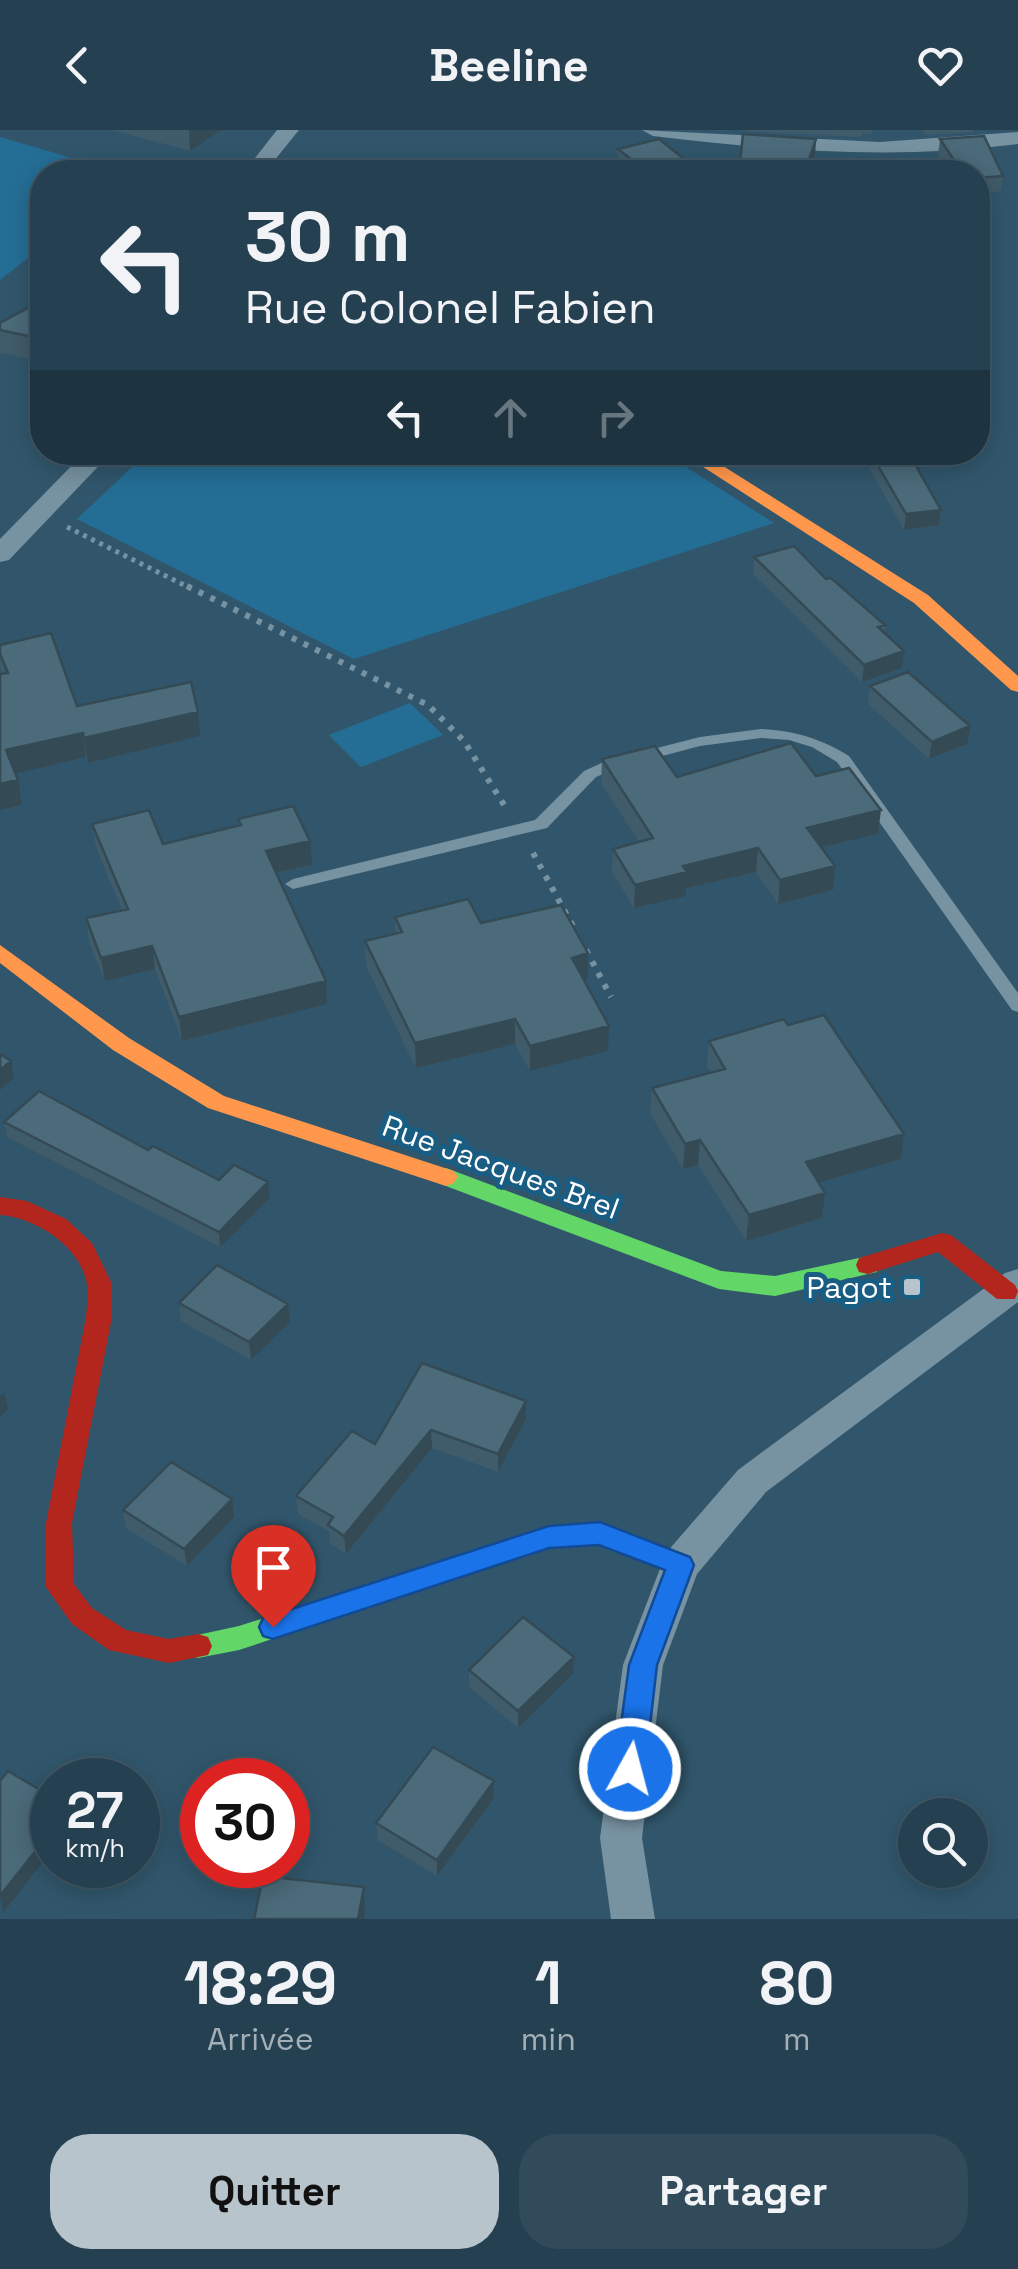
<!DOCTYPE html>
<html lang="fr">
<meta charset="utf-8">
<style>
:root{--surface:#254050;--page:#314b5a;--text:#f1f3f6;--muted:#a3afb7;--line:#425967;--accent:#b7c4cb}
body{margin:0;font-family:"Space Grotesk",sans-serif;background:var(--page);color:var(--text);height:100vh;display:flex;flex-direction:column;font-size:38px;white-space:nowrap}
*{box-sizing:border-box;margin:0}
p{font-size:32px;color:var(--muted)}
.icon{flex:none;width:55px;height:55px;fill:none;stroke:currentColor;stroke-width:2;stroke-linecap:round;stroke-linejoin:round}
.map{position:relative;height:1789px;overflow:hidden}
.side{display:flex;flex-direction:column;background:var(--surface);flex:1}
.side>*{flex:none}
.hud{position:absolute;left:30px;top:30px;width:960px;height:305px;border-radius:40px;box-shadow:0 5px 25px #0003,0 0 0 2px var(--line);background:#254050;color:var(--text);overflow:hidden}
.fabs{position:absolute;left:898px;top:1668px;display:grid;gap:20px}
.fabs a{display:grid;place-items:center;width:90px;height:90px;border-radius:50%;background:var(--surface);box-shadow:0 5px 25px #0003,0 0 0 2px var(--line);font-size:50px}
.speed{position:absolute;left:30px;top:1628px;display:flex;gap:20px;font-size:50px;font-weight:700;text-align:center}
.speed>*{display:grid;place-content:center;width:130px;height:130px;border-radius:50%;background:var(--surface);box-shadow:0 5px 25px #0003,0 0 0 2px var(--line);line-height:1}
.speed small{font-size:25px;font-weight:400}
.speed .limit{border:15px solid #d22;background:#fff;color:#111}
.pin{position:absolute;display:grid;place-items:center;width:85px;height:85px;color:#fff;margin:-102px -42px;border-radius:50% 50% 50% 0;rotate:-45deg;box-shadow:0 0 10px #0007}
.pin .icon{rotate:45deg}
.me{position:absolute;width:110px;margin:-55px;rotate:7deg;stroke-linejoin:round;filter:drop-shadow(0 0 8px #0008)}
.turn{display:flex;align-items:center;gap:35px;height:210px;padding:0 50px;font-size:45px}
.turn .icon{width:130px;height:130px;stroke-width:2.5}
.turn b{display:block;font-size:70px;line-height:85px}
.lanes{display:flex;align-items:center;height:95px;padding:0 50px;background:#0003;justify-content:center;gap:50px;direction:ltr}
.lanes .off{opacity:.35}
.eta{display:flex;justify-content:space-evenly;align-items:center;height:170px;text-align:center}
.eta b{font-size:60px;font-weight:700;line-height:70px}
.action{display:flex;gap:20px;margin-top:auto;padding:20px 50px}
.action a{flex:1;height:115px;border-radius:40px;background:var(--accent);color:#111;font-size:40px;font-weight:700;line-height:115px;text-align:center}
.action a+a{background:var(--page);color:var(--text)}
header{display:flex;justify-content:space-between;align-items:center;height:130px;padding:0 50px;background:var(--surface);font-size:45px;font-weight:700}
.map>svg:first-child{display:block}
.green{fill:#246e95}
.lines{fill:none;stroke-linecap:round;stroke-linejoin:round}
.path-far1{stroke:#7792a1;stroke-width:5;stroke-dasharray:4 5;stroke-linecap:butt}
.path{stroke:#7792a1;stroke-width:6;stroke-dasharray:5 8;stroke-linecap:butt}
.lane{fill:#7792a1;fill-rule:evenodd}
.street{fill:#7792a1;fill-rule:evenodd}
.fast{fill:#63d668;fill-rule:evenodd}
.slow{fill:#ff974d;fill-rule:evenodd}
.jam{fill:#b3261e;fill-rule:evenodd}
.wall{fill:#405b69}
.shaded-wall{fill:#344a55}
.building{fill:#4b6a7a;stroke:#344a55;stroke-width:2.5}
.route{fill:#1a73e8;stroke:#114b97;stroke-width:2.5}
.poi-dot{fill:#b7c4cb;stroke:#195d83;stroke-width:4}
.labels{text-anchor:middle;dominant-baseline:central;stroke-width:10;stroke-linejoin:round;paint-order:stroke}
.street-label{font-size:30px;fill:#fff;stroke:#195d83}
.poi-label{font-size:30px;fill:#fff;stroke:#195d83;text-anchor:end}
</style>
<header><svg class="icon" aria-label="back" viewBox="0 0 24 24"><path d="M15 5l-7 7 7 7"/></svg>Beeline<svg class="icon" aria-label="heart" viewBox="0 0 24 24"><path d="M12 20l-8-8c-3-5 5-10 8-4 3-6 11-1 8 4z"/></svg></header>
<div class="map">
<svg width="1018" height="1789" viewBox="0 0 1018 1789">
<rect width="100%" height="100%" fill="#31566b"/>
<path class="green" d="M0,7L113,40L42,42V117L0,150Z
M664,323L774,393L354,529L77,389L147,323Z
M410,573L443,605L361,637L329,605Z"/>
<g class="lines">
<path class="path-far1" d="M67,397L192,459"/>
<path class="path" d="M187,456L428,575L464,611L506,678
M533,723L575,800
M586,820L611,867"/>
<path class="lane" d="M761,599C794,601 820,608 849,626L1018,863V882L1012,880L837,632L812,617L789,610L761,608L700,616L617,638L596,647L547,698L293,759L285,754L293,749L535,690L584,641L606,631L700,607Z"/>
<path class="street" d="M277,0H299L265,42H244Z
M642,0L880,12L1018,2V14C895,30 776,21 653,6Z
M85,322H112L9,430L0,432V409Z
M1018,1139V1172L766,1362L697,1444L663,1535L642,1708L655,1789H611L600,1708L623,1535L666,1423L738,1340L1005,1143Z"/>
<path class="fast" d="M446,1038L721,1141L775,1146L868,1126L877,1128L880,1135L877,1142L868,1144L775,1166L719,1159L438,1053L434,1047L438,1041Z
M600,1393L690,1427L694,1435L690,1443L680,1446L599,1415L549,1418L239,1520L198,1528L188,1525L184,1516L188,1507L239,1496L549,1396Z"/>
<path class="slow" d="M680,322H701L928,465L1018,546V562L1011,560L914,473Z
M0,815L129,908L224,966L454,1041L458,1047L454,1053L446,1056L208,978L113,920L0,833Z"/>
<path class="jam" d="M0,1067L27,1071L66,1089L92,1113L111,1152L112,1187L72,1393L74,1454L92,1478L126,1500L169,1509L198,1504L208,1507L212,1516L208,1525L169,1533L109,1520L72,1494L46,1457V1393L86,1187C87,1177 88,1165 87,1155C82,1117 35,1087 0,1085Z
M942,1103L951,1105L1015,1155L1018,1161L1015,1169H997L938,1122L868,1144L859,1142L856,1135L859,1128Z"/>
</g>
<path class="wall" d="M112,0H221L190,21Z
M744,0H872L871,4L862,3L861,7L744,1Z
M922,0H973V2L925,5Z
M743,4L816,9L815,24L809,42H739Z
M940,9L1003,46L1001,61L978,64V42H950L938,25Z
M618,19L698,40L697,42H628L618,34Z
M42,175V231L0,223V193Z
M860,322H908L941,380L939,395L904,400Z
M754,427L826,449L885,495L884,503L902,538L862,552L753,444Z
M0,515L77,576L200,606L88,633L86,627L15,643L22,675L0,680L2,544L0,536Z
M870,556L967,614L929,629L868,574Z
M602,629L677,647L816,646L878,704L821,717L835,736L833,760L778,774L756,742L686,758V766L634,778L612,742L613,719L639,712L601,653Z
M238,689L312,735L276,743L327,874L182,911L155,839L105,851L89,812L86,788L122,780L96,717L92,694L163,714L239,696Z
M395,787L481,793L588,849L584,850L608,921L530,941L515,914L416,938L366,836L365,811L395,803Z
M788,895L901,1029L818,1052L822,1088L746,1111L698,1035L683,1039L650,983L652,958L711,942L707,936L709,911Z
M4,992L148,1020L219,1050L268,1052L270,1068L220,1117L7,1007Z
M179,1173L288,1174L290,1192L251,1230L181,1191Z
M422,1233L526,1289L498,1342L432,1318L346,1424L330,1413L329,1401L298,1384L296,1366L375,1314Z
M123,1380L234,1387L187,1436L126,1398Z
M574,1527L573,1544L518,1598L469,1557V1540Z
M494,1651V1668L437,1746L378,1710L376,1693Z"/>
<path class="shaded-wall" d="M189,0H221L190,21Z
M816,9L815,24L809,42H806Z
M941,380L939,395L904,400L906,384Z
M904,521L902,538L862,552L864,535Z
M198,582L200,606L88,633L84,608Z
M970,596L967,614L929,629L932,612Z
M83,603L86,627L10,645L6,620Z
M18,650L22,675L0,680V654Z
M881,680L878,704L805,721L807,698Z
M310,711L312,735L268,744L266,721Z
M758,718L756,742L686,758V766L634,778L635,755L683,736Z
M835,736L833,760L778,774L780,750Z
M152,816L155,839L105,851L101,828Z
M588,823V849L571,853L572,828Z
M326,851L327,874L182,911L179,887Z
M515,889V914L416,938L415,913Z
M609,896L608,921L530,941V916Z
M11,931L14,948L0,960V940Z
M904,1004L901,1029L803,1057L806,1032Z
M700,1010L698,1035L683,1039L685,1014Z
M268,1052L270,1068L220,1117L219,1102Z
M825,1063L822,1088L746,1111L749,1085Z
M288,1174L290,1192L251,1230L249,1212Z
M4,1262L8,1279L0,1287V1266Z
M526,1271V1289L498,1342V1324Z
M431,1300L432,1318L346,1424L344,1406Z
M232,1369L234,1387L187,1436L184,1419Z
M574,1527L573,1544L518,1598V1581Z
M494,1651V1668L437,1746V1730Z
M52,1700V1720L3,1783L0,1766Z
M364,1757L365,1780L364,1789H358Z"/>
<path class="building" d="M743,4L816,9L806,39L740,32Z
M984,6L1003,46L978,48V42H962L940,9Z
M659,9L698,40L686,42H647L618,19Z
M37,173L42,175V209L0,200V193Z
M870,322H908L941,380L906,384Z
M794,416L826,449L831,448L885,495L878,497L904,521L864,535L754,427Z
M51,503L77,576L191,552L198,582L84,608L83,603L6,620L18,650L0,654V544L8,543L0,524V515Z
M908,542L970,596L932,612L870,556Z
M791,613L816,646L849,638L881,680L807,698L835,736L780,750L758,718L683,736L687,742L635,755L613,719L653,708L602,629L655,616L677,647Z
M293,676L310,711L266,721L326,851L179,887L152,816L101,828L86,788L128,779L92,694L149,680L163,714L241,695L238,689Z
M468,769L481,793L561,775L588,823L572,828L609,896L530,916L515,889L415,913L365,811L402,802L395,787Z
M824,885L904,1004L806,1032L825,1063L749,1085L700,1010L685,1014L652,958L725,939L709,911L784,889L788,895Z
M0,924L11,931L0,940Z
M39,961L148,1020L153,1016L219,1050L234,1035L268,1052L219,1102L4,992Z
M217,1135L288,1174L249,1212L179,1173Z
M422,1233L526,1271L498,1324L431,1300L344,1406L328,1395L333,1387L296,1366L352,1301L375,1314Z
M171,1332L232,1369L184,1419L123,1380Z
M523,1487L574,1527L518,1581L469,1540Z
M433,1617L494,1651L437,1730L376,1693Z
M8,1641L52,1667V1700L0,1766V1651Z
M263,1746L364,1757L358,1789H254Z"/>
<path class="route" d="M600,1392L690,1427L694,1435L657,1535L645,1639L640,1648L630,1652L620,1648L615,1639L629,1535L665,1440L599,1415L549,1418L273,1509L263,1506L259,1497L263,1488L273,1485L549,1396Z"/>
<rect class="poi-dot" x="902" y="1147" width="20" height="20" rx="5"/>
<g class="labels">
<g class="street-label">
<text transform="translate(501 1037) rotate(20)">Rue Jacques Brel</text>
</g>
<g class="poi-label">
<text x="892" y="1157">Pagot</text>
</g>
</g>
</svg>
<div class="fabs">
<a><svg class="icon" aria-label="search" viewBox="0 0 24 24"><circle cx="10" cy="10" r="6"/><path d="M15 15l6 6"/></svg></a>
</div>
<div class="speed"><div>27<small>km/h</small></div><div class="limit">30</div></div>
<div class="pin" style="left:273px;top:1497px;background:#d93025"><svg class="icon" aria-label="arrive" viewBox="0 0 24 24"><path d="M6 21V4h12l-3 4 3 4H6"/></svg></div>
<svg class="me" style="left:630px;top:1639px" viewBox="-20 -20 40 40"><circle r="17" fill="#1a73e8" stroke="#fff" stroke-width="3"/><path d="M0-11L8 9 0 5-8 9z" fill="#fff"/></svg>
<div class="hud">
<div class="turn"><svg class="icon" aria-label="left" viewBox="0 0 24 24"><path d="M17 20v-9H6M10 6l-5 5 5 5"/></svg><div><b>30 m</b>Rue Colonel Fabien</div></div>
<div class="lanes"><svg class="icon" aria-label="left" viewBox="0 0 24 24"><path d="M17 20v-9H6M10 6l-5 5 5 5"/></svg><svg class="icon off" aria-label="ahead" viewBox="0 0 24 24"><path d="M12 20V5M6 11l6-6 6 6"/></svg><svg class="icon off" aria-label="right" viewBox="0 0 24 24"><path d="M7 20v-9h11M14 6l5 5-5 5"/></svg></div>
</div>
</div>
<section class="side">
<div class="eta">
<div><b>18:29</b><p>Arrivée</p></div>
<div><b>1</b><p>min</p></div>
<div><b>80</b><p>m</p></div>
</div>
<div class="action"><a>Quitter</a><a>Partager</a></div>
</section>
